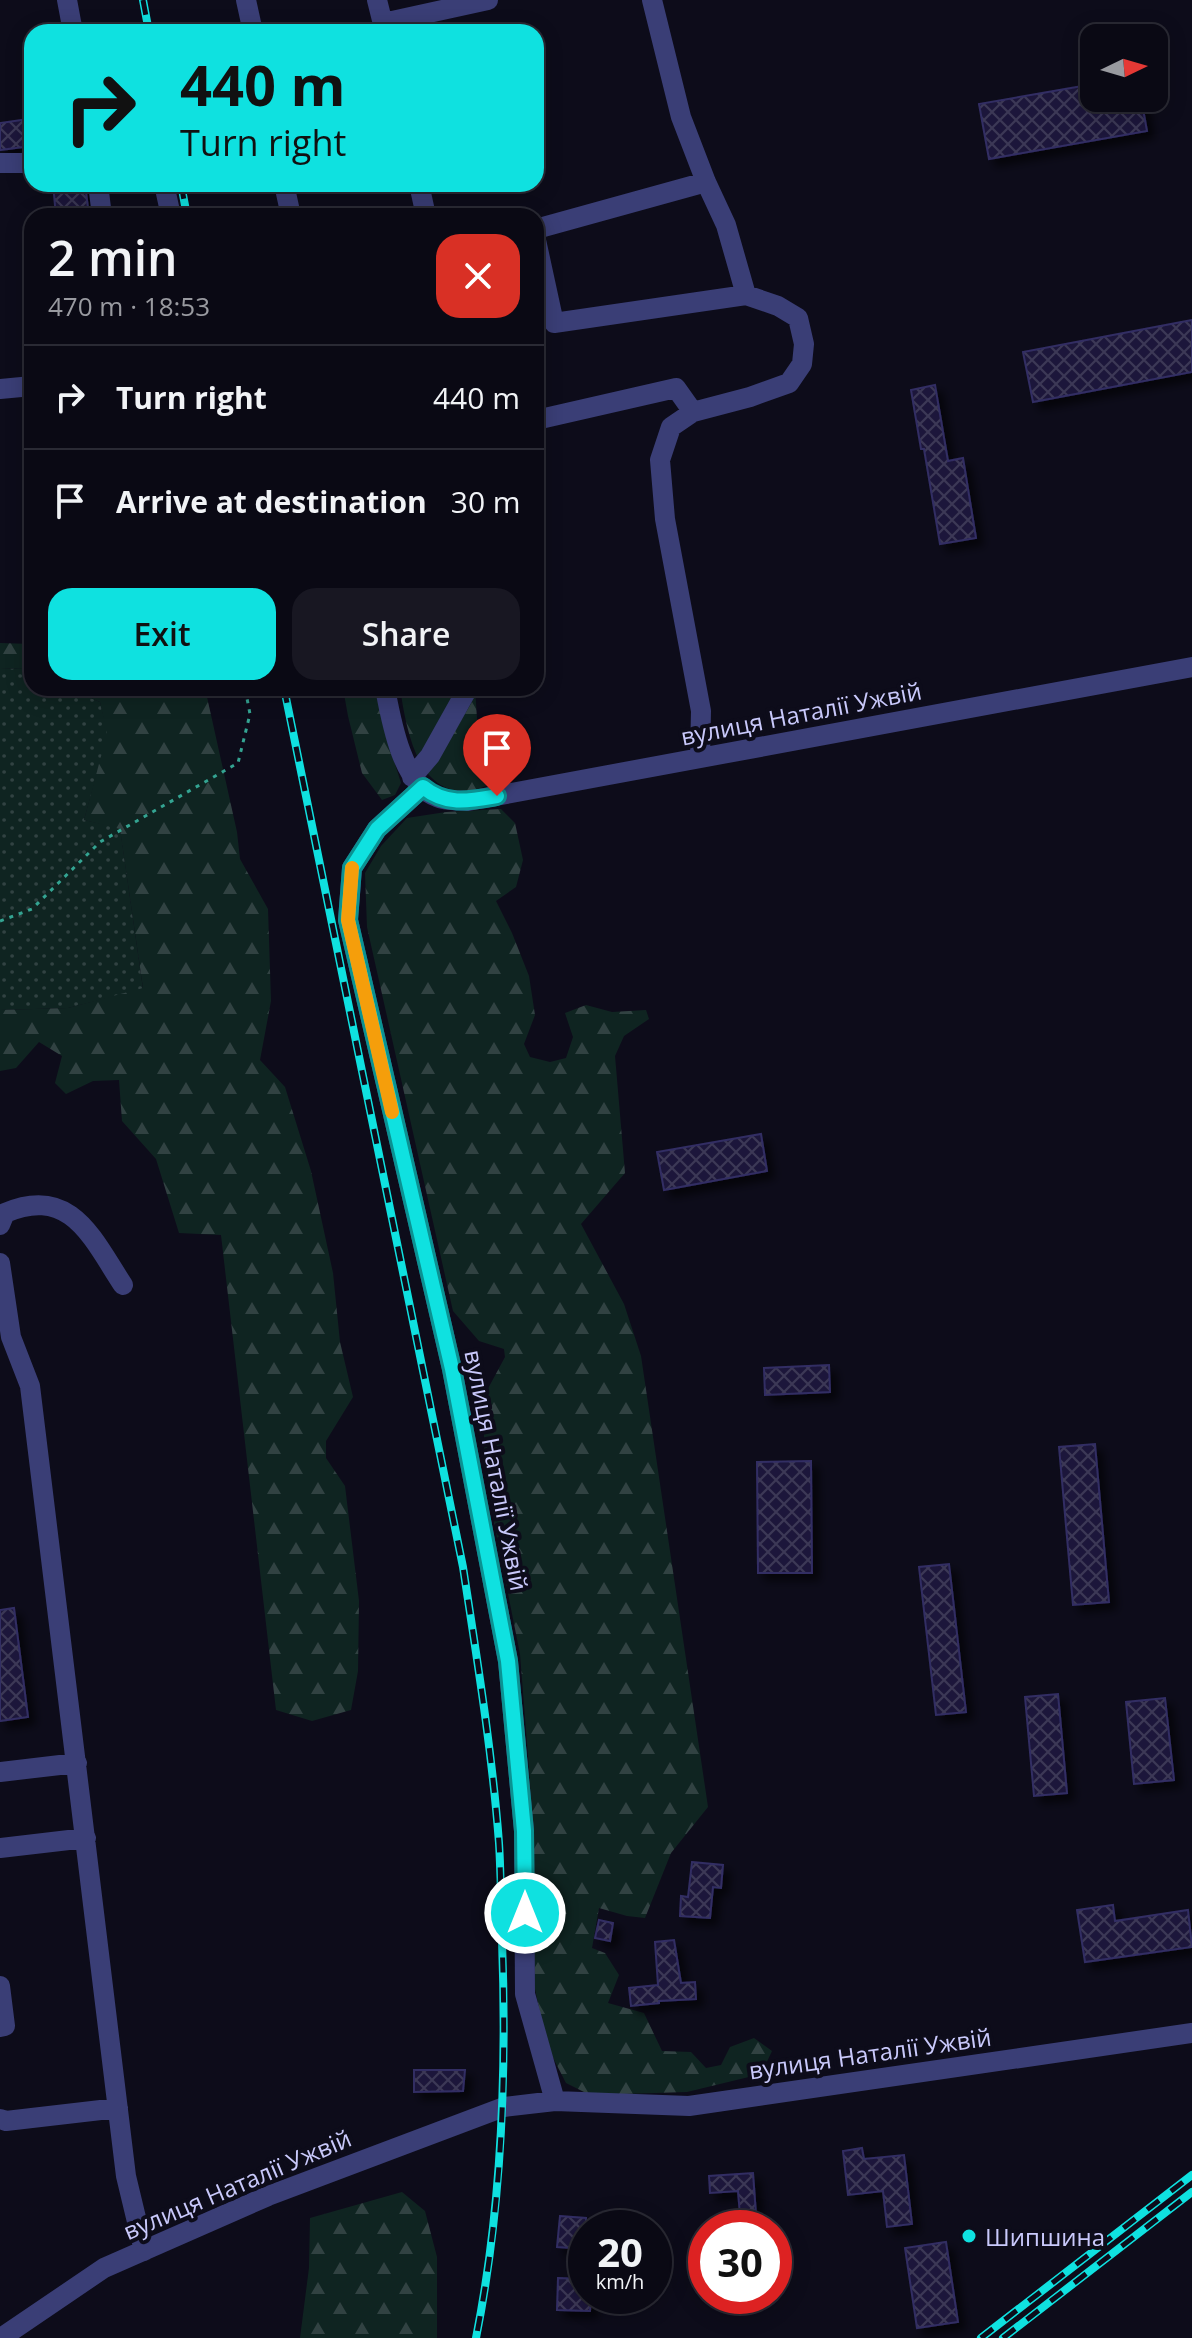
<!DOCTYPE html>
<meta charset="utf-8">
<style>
:root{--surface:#0a0914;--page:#181722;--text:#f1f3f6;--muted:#999aa0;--line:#2a2a34;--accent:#0fe1e0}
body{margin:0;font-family:"Open Sans",sans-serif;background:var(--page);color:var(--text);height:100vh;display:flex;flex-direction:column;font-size:30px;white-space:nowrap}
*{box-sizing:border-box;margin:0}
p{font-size:26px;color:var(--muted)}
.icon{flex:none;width:44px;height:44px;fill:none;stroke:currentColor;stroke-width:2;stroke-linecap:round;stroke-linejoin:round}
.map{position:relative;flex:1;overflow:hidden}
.panel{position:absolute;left:24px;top:208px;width:520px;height:488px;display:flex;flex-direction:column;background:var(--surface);border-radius:24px;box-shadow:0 4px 20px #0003,0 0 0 2px var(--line)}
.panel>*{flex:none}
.banner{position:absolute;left:24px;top:24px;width:520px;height:168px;border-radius:24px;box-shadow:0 4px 20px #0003,0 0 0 2px var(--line);background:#0fe1e0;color:#111;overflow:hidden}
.needle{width:52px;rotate:85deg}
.tools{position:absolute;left:1080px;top:24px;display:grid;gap:16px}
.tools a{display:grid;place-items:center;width:88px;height:88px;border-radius:16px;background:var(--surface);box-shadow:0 4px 20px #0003,0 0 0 2px var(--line);font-size:40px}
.speed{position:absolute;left:568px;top:2210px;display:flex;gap:16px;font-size:40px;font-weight:700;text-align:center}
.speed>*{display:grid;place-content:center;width:104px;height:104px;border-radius:50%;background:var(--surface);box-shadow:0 4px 20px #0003,0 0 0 2px var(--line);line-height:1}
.speed small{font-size:20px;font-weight:400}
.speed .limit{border:12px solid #d22;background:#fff;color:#111}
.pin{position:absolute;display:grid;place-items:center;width:68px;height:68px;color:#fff;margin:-82px -34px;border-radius:50% 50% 50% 0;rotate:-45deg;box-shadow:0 0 8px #0007}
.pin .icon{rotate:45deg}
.me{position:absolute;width:88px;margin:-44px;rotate:0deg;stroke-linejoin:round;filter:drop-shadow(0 0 6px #0008)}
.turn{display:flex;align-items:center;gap:28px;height:168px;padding:0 24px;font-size:36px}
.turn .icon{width:104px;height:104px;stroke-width:2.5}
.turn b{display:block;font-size:56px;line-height:68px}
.round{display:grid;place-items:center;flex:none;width:84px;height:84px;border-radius:24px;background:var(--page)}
.summary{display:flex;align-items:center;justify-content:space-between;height:136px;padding:0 24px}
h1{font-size:48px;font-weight:600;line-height:60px}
.action{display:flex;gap:16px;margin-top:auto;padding:16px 24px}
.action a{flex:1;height:92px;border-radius:24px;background:var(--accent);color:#111;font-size:32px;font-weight:600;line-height:92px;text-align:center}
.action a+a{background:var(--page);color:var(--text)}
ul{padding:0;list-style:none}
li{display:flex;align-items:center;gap:24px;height:104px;padding:0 24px;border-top:2px solid var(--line)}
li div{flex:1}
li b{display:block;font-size:30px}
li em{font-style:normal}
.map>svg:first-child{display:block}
.green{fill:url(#green-dots)}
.forest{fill:url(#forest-firs)}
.building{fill:url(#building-cross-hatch);stroke:#322d64;stroke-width:2;filter:url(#shadow)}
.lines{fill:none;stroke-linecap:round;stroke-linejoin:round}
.path{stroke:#34a492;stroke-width:3;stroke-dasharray:4 6;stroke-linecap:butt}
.minor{stroke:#3a3e76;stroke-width:20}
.rail-casing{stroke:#0fe1e0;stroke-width:8}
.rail{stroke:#0d0c1a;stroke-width:5;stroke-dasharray:15;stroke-linecap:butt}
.route-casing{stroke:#0a9292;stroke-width:20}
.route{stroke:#0fe1e0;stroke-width:14}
.slow{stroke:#f59e0b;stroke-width:14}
.poi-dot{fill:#0fe1e0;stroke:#0d0c1a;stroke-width:3}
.labels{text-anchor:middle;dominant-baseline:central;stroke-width:8;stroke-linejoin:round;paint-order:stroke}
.street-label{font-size:24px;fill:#c9c9fb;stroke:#0d0c1a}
.poi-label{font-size:24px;fill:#c9c9fb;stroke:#0d0c1a;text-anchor:start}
</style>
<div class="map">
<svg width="1192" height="2338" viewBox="0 0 1192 2338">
<defs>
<pattern id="green-dots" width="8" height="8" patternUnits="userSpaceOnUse" patternTransform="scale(2)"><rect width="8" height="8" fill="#0f2421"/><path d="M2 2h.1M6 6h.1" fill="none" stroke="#314242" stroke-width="1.8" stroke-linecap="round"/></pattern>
<pattern id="forest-firs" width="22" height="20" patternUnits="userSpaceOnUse" patternTransform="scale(2)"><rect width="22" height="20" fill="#0f2421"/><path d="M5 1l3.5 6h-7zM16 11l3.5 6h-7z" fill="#314242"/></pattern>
<pattern id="building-cross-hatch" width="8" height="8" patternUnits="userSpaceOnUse" patternTransform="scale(2)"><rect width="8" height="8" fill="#1d193a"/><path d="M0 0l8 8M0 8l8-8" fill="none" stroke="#3c3957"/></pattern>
<filter id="shadow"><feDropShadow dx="7" dy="7" stdDeviation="4" flood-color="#0009"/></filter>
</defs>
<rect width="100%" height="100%" fill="#0d0c1a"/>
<path class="green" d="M27,668L32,671V688H67L100,702L108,734L84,820L120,828L143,989L68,1008L0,1010V669Z"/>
<path class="forest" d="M0,643L32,644V671L27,668L0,669Z
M67,688H205L237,832L240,859L268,909L271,1001L260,1060L285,1087L311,1171L333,1273L340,1342L353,1397L326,1441V1458L345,1486L359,1601L358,1671L351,1710L312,1721L276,1710L221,1235L179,1233L156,1159L122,1121L119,1080L93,1081L66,1094L55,1083L62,1056L39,1042L16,1068L0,1071V1010L68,1008L143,988L120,829L84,820L107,734L100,702Z
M343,688H377L384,729L401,783L395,795L382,800L362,773L348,716Z
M400,688H475L477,719L488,764L486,786C480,788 473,791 467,791C416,794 406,726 400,688Z
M501,809L515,823L523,860L516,887L496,901L512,933L529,976L535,1015L524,1044L530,1057L550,1062L566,1058L573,1037L565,1013L586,1005L612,1012L646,1010L649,1019L624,1036L615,1056L625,1173L581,1224L624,1304L641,1356L708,1807L671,1853L645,1918L627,1916L599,1908L592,1948L605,1953L619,1975L608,2003L644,2013L662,2051L691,2052L706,2068L721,2065L730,2047L754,2038L772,2051L761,2074L687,2092L590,2095L566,2083L547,2046L535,1989L530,1781L520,1654L497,1538L484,1457V1396L505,1357L504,1349L479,1341L453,1311L367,927L365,873L381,846L407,818L446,812Z
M402,2192L425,2211L437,2257V2338H300L309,2268L310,2218Z"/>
<path class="building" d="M1094,84V98H1141L1147,131L989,159L979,104Z
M29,119L32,146L0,150V123Z
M53,184H85L89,216H56Z
M1192,320V372L1033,402L1023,352Z
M935,385L948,461L963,458L976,538L940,544L924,449H921L911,390Z
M761,1134L767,1171L664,1190L657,1152Z
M829,1365L830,1392L765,1395L764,1368Z
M1095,1444L1109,1602L1073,1605L1059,1447Z
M811,1461L812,1573H758L757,1462Z
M949,1564L966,1712L936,1715L919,1567Z
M14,1608L28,1717L0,1721V1610Z
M1058,1694L1067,1793L1034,1796L1025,1697Z
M1165,1698L1174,1780L1134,1784L1126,1702Z
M692,1862L723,1865L721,1888L713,1887L710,1918L680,1916L681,1896L688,1897Z
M1113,1905L1115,1921L1188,1910L1192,1947L1085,1962L1077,1910Z
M599,1920L613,1923L610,1941L595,1938Z
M674,1940L681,1983L695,1982L696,1999L659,2001V2003L631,2006L629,1988L658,1985L655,1942Z
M414,2070H465L463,2091L414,2092Z
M862,2148L864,2159L904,2155L912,2224L887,2227L883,2191L848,2195L843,2151Z
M753,2173L757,2228H741L738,2191L710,2193L709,2176Z
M560,2216L586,2218V2249L557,2247Z
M946,2242L958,2322L917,2328L905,2248Z
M558,2278L586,2279V2296H591L590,2311L557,2310Z"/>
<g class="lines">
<path class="path" d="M0,921L32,909L100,842L238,763L250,714L245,688"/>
<path class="minor" d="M67,0L73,32
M246,0L253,32
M377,0L385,32
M652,0L681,117L706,182L726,225L746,295L778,306L798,318L804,344L802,364L789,383L750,397L693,412L671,427L660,460L665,519L701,711L700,758
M383,23L488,0
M0,163H23L32,160
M98,184L102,216
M164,184L171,216
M284,184L291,216
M419,184L426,216
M536,229L706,182
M536,240L554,323L746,295
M0,389L32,386
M536,420L676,388L693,412
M385,688C391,720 402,785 437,797C446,801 458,800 468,801L1192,667
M412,777L430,756L468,688
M423,787L377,829L352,868L348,920L452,1369L508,1661L524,1831L525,1994L555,2101
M0,1225L5,1213C71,1185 92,1238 123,1285
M0,1263L11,1337L30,1386L126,2176L144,2251
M0,1772L77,1763
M0,1848L86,1838
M0,1986L5,2026L0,2027
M0,2119L6,2121L118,2108
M1,2338L104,2268L268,2196L504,2107L555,2101L689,2106L1192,2033"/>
<defs>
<path id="rail" d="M143,0L149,32
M181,184L187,216
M284,688L463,1567C477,1659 492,1751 499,1843C501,1875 501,1908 502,1940C507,2074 502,2207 476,2338
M981,2338L1192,2175
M1003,2338L1192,2192"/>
</defs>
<use href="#rail" class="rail-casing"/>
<use href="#rail" class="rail"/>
</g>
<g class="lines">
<defs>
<path id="route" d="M497,796C469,801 446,806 423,787L377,829L352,868L348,920L452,1369L508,1661L524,1831L525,1913"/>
</defs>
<use href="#route" class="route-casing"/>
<use href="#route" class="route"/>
<path class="slow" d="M352,868L348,920L392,1112"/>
</g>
<circle class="poi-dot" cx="969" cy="2236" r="8"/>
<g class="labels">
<g class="street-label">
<text transform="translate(801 713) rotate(-11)">вулиця Наталії Ужвій</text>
<text transform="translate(497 1470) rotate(79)">вулиця Наталії Ужвій</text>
<text transform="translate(870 2053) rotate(-8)">вулиця Наталії Ужвій</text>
<text transform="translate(237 2184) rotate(-23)">вулиця Наталії Ужвій</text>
</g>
<g class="poi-label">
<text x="985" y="2236">Шипшина</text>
</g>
</g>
</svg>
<div class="tools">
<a><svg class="needle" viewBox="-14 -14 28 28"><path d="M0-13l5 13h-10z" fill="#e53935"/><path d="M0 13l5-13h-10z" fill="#999aa0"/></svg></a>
</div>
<div class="speed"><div>20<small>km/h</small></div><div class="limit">30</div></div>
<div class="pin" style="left:497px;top:796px;background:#d93025"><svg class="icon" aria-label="arrive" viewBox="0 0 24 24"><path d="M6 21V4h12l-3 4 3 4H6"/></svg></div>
<svg class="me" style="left:525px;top:1913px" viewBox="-20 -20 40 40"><circle r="17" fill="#0fe1e0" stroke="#fff" stroke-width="3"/><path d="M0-11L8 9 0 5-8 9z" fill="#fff"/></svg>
<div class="banner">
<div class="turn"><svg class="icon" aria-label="right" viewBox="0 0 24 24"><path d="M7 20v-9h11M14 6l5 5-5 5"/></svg><div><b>440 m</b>Turn right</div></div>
</div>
<section class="panel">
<div class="summary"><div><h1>2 min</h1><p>470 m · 18:53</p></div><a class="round" style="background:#d93025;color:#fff"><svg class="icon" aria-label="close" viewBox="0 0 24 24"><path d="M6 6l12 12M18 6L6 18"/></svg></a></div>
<ul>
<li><svg class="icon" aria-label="right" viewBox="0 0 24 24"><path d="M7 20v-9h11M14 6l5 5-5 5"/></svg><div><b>Turn right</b></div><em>440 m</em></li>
<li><svg class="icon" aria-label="arrive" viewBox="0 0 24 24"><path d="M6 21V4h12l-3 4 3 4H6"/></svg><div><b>Arrive at destination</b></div><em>30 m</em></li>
</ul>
<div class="action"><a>Exit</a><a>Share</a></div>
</section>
</div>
